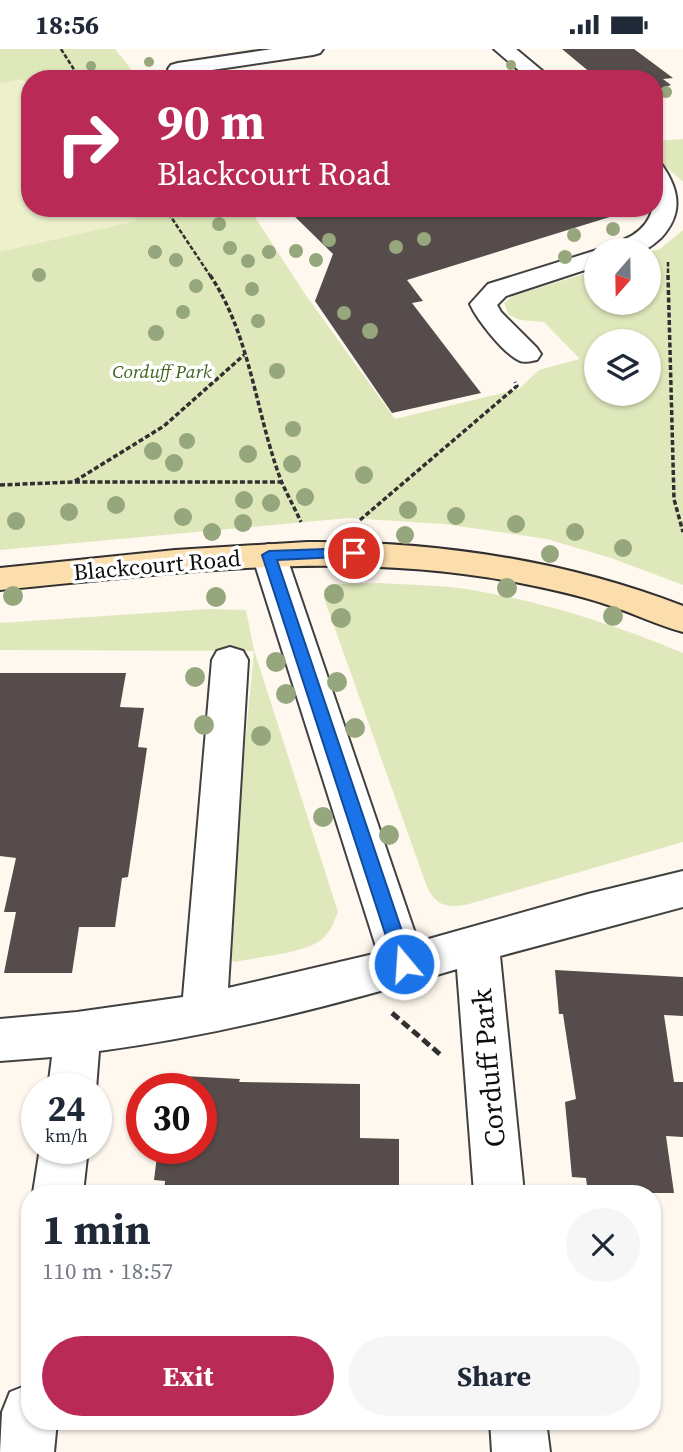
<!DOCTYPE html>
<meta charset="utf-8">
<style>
:root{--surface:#fff;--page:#f6f6f7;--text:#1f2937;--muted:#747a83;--accent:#ba2a57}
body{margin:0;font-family:"Source Serif 4",serif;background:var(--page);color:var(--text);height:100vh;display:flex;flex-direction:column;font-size:26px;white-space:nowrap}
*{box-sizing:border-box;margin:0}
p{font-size:23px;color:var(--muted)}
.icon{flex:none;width:38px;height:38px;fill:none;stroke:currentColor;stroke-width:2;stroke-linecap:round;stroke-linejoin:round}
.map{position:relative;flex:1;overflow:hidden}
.panel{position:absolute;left:21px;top:1136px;width:640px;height:245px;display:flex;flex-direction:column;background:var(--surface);border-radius:28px;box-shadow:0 2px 5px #0004}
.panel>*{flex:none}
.banner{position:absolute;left:21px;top:21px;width:642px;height:147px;border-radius:28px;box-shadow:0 2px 5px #0004;background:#ba2a57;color:#fff;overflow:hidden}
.needle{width:46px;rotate:200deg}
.tools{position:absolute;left:584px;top:189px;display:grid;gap:14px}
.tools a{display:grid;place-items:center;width:77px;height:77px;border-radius:50%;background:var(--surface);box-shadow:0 2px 5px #0004;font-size:35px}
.speed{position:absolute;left:21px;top:1024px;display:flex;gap:14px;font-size:35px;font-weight:700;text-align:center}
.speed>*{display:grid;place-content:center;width:91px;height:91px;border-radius:50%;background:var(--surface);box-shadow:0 2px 5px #0004;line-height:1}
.speed small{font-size:18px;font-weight:400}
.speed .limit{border:10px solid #d22;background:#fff;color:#111}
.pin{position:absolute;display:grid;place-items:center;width:60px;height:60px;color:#fff;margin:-30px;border:4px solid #fff;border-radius:50%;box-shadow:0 2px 7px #0007}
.me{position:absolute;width:77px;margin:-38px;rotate:342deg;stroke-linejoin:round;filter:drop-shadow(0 0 5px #0008)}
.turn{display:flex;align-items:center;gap:24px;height:147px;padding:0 21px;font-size:32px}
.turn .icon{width:91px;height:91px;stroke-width:2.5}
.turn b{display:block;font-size:49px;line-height:60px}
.round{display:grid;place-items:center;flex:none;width:74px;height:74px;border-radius:37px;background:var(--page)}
.summary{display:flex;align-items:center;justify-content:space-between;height:119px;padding:0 21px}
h1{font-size:42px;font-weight:700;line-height:52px}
.primary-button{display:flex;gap:14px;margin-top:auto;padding:14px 21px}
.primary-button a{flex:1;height:80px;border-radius:42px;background:var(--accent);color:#fff;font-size:28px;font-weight:700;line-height:80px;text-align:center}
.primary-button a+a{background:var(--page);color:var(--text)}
.status{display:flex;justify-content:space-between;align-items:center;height:49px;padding:0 35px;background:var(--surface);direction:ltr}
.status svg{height:19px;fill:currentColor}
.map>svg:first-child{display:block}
.green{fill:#dee8ba;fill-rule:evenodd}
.pitch{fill:#edf0cb}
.building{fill:#564c4b}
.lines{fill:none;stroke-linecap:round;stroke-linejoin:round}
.street-casing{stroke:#414141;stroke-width:4}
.secondary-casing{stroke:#303030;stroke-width:4}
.path-far2{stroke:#303030;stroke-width:2.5;stroke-dasharray:4.5 2;stroke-linecap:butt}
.path-far1{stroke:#303030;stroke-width:3.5;stroke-dasharray:5 2.5;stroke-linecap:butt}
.path{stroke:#303030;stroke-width:5;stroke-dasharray:9 4.5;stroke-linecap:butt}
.street{fill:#fff;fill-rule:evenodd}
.secondary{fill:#fcdeac;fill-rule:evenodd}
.tree{fill:#96a77d}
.route{fill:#1a73e8;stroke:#114b97;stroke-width:2}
.labels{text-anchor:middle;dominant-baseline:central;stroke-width:7;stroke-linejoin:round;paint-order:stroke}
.far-park-label{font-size:19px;font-style:italic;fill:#406420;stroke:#fff}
.street-label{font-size:23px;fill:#0e0e0e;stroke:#fff}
.near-street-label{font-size:28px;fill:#0e0e0e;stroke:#fff}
</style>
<div class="status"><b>18:56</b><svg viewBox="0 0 49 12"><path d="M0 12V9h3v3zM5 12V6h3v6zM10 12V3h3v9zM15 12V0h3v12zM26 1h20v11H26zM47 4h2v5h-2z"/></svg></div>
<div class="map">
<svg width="683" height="1403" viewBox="0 0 683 1403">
<rect width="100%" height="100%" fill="#fff8ef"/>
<path class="green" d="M0,0H115L139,30H30V159H249L305,245L395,370L519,340L539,321L580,310L544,273L520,271L509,266L504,254L513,247L597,221V254H649V203L660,200L683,181V536L611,509L547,490L444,475L349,469L0,501ZM597,292H649V345H597Z
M683,90V133L655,108L654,92Z
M381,534C411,536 442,536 472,541C545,553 615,576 683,604V793L469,855C429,865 428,838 416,807L324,549V541L336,535Z
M209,560L246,561L254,601L338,863C334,873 330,884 321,891C302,905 257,908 234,913L225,906L254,602L0,601V574Z"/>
<path class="pitch" d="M23,30L30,38V159H127L137,172L0,203V34Z"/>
<path class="building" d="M562,0H634L673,29L663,30L671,36L654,42V30H598Z
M286,159H612L613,167L407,231L423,252L412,254L481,344L392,364L315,252L333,205Z
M0,624H126L120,658L144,659L138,698L147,699L128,828L122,829L115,878H79L72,924H4L16,863H4L16,809L0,807Z
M555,921L683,928V967L664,966L674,1033H683V1088L666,1087L674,1144H588L586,1129L572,1128L565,1053L576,1050L563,965H559Z
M184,1027L240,1030L239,1033L360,1035V1089L399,1090V1144H164L165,1132L154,1131L158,1099H201V1040H182Z"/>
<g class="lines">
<defs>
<path id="street" d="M272,0H323L320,4L313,6L178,26L171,24L168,20L171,16L178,14Z
M494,0H516L552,30H529Z
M654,114L662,116C680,142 683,165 661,189C656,193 649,200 643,201C633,204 620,201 610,201C615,193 625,191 633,186C660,169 654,142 654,114Z
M597,201V217L506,247L497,256L501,263L537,299L541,305L537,311C531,312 526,314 520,312C504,305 477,271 470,255L488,235Z
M269,495L281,498L286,506L418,893L588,845L683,822V858L500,907L524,1144H474L457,920C339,955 221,986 99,1002L96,1040H48L52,1008L0,1012V970L77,963L183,948L212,611L217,602L230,598L243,602L248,611L228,939L378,904L252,506L257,498Z
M40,1099H88L83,1144H33Z
M30,1335V1372H57L54,1403H0L2,1363L10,1343Z
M490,1372H546L550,1403H492Z"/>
<path id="secondary" d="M307,493C434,492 564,511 683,557V583C657,576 633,564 608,556C579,546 550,540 520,534C342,500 177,524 0,541V519L175,501Z"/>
</defs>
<use href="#street" class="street-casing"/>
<use href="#secondary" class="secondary-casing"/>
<path class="path-far2" d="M61,0L80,30
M165,159L211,228
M668,213V228"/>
<path class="path-far1" d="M210,226C251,287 256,367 282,434C288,447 295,460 301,473
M668,226L674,450L683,483
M75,432L164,377L244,306
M0,436L73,433H282
M360,471L517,337L515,333"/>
<path class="path" d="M392,964L442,1007"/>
<use href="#street" class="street"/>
<use href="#secondary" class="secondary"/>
</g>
<g class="tree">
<circle cx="149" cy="13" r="5"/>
<circle cx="511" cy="16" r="5"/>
<circle cx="91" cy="17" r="5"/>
<circle cx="666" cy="43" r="6"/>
<circle cx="219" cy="175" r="7"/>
<circle cx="613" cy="180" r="7"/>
<circle cx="574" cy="186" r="7"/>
<circle cx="424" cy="190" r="7"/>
<circle cx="329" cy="191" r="7"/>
<circle cx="396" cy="198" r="7"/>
<circle cx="230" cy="199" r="7"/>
<circle cx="296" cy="202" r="7"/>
<circle cx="155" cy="203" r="7"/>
<circle cx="269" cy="203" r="7"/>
<circle cx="565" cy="208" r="7"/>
<circle cx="176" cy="211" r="7"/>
<circle cx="316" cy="211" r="7"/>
<circle cx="248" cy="212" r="7"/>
<circle cx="39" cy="226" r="7"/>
<circle cx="196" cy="237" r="7"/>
<circle cx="252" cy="240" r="7"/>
<circle cx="183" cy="263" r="7"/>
<circle cx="344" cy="264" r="7"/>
<circle cx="258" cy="272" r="7"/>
<circle cx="370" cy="282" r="8"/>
<circle cx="156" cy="284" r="8"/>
<circle cx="277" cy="322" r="8"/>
<circle cx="293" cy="380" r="8"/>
<circle cx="187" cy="392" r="8"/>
<circle cx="153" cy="402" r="9"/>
<circle cx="248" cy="405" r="9"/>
<circle cx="174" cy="414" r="9"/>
<circle cx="292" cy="415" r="9"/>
<circle cx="364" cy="426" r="9"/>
<circle cx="305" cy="448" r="9"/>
<circle cx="244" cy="451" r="9"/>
<circle cx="271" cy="454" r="9"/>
<circle cx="116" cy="456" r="9"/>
<circle cx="408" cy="461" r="9"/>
<circle cx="69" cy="463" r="9"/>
<circle cx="456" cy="467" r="9"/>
<circle cx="183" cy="468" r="9"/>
<circle cx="16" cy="472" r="9"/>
<circle cx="243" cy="474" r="9"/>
<circle cx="516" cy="475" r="9"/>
<circle cx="212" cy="483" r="9"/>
<circle cx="575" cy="483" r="9"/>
<circle cx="405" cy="486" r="9"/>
<circle cx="623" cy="499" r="9"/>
<circle cx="550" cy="505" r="9"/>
<circle cx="507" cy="539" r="10"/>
<circle cx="334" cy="545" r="10"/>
<circle cx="13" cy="547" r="10"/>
<circle cx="216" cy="548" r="10"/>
<circle cx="613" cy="567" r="10"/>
<circle cx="341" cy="569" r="10"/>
<circle cx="276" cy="613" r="10"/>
<circle cx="195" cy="628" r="10"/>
<circle cx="337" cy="633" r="10"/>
<circle cx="286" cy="645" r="10"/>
<circle cx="204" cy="676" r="10"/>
<circle cx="355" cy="679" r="10"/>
<circle cx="261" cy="687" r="10"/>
<circle cx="323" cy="768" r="10"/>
<circle cx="389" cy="786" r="10"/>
</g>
<path class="route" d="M354,499L361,504L359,507L277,511L413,915L410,920L404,923L397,920L395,915L262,506L269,502Z"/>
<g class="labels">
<g class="far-park-label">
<text x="162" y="322">Corduff Park</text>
</g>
<g class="street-label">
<text transform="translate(157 516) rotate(-5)">Blackcourt Road</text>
</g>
<g class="near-street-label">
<text transform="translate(488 1019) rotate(-95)">Corduff Park</text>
</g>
</g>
</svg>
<div class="tools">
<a><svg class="needle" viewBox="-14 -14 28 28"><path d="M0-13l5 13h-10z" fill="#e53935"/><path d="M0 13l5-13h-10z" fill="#747a83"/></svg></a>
<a><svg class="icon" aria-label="layers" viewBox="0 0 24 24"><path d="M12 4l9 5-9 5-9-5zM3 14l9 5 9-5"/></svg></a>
</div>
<div class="speed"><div>24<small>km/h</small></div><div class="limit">30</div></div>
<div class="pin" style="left:354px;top:504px;background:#d93025"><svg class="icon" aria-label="arrive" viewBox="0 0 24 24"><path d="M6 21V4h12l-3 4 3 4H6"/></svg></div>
<svg class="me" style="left:404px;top:915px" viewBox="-20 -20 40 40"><circle r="17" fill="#1a73e8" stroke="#fff" stroke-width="3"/><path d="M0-11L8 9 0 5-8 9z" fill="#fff"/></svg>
<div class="banner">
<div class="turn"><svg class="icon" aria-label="right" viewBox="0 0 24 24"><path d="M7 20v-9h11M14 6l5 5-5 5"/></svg><div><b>90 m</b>Blackcourt Road</div></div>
</div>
<section class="panel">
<div class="summary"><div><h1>1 min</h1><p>110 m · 18:57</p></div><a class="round"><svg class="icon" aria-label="close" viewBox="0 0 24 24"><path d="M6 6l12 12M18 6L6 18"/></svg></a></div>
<div class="primary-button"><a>Exit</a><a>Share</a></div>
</section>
</div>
